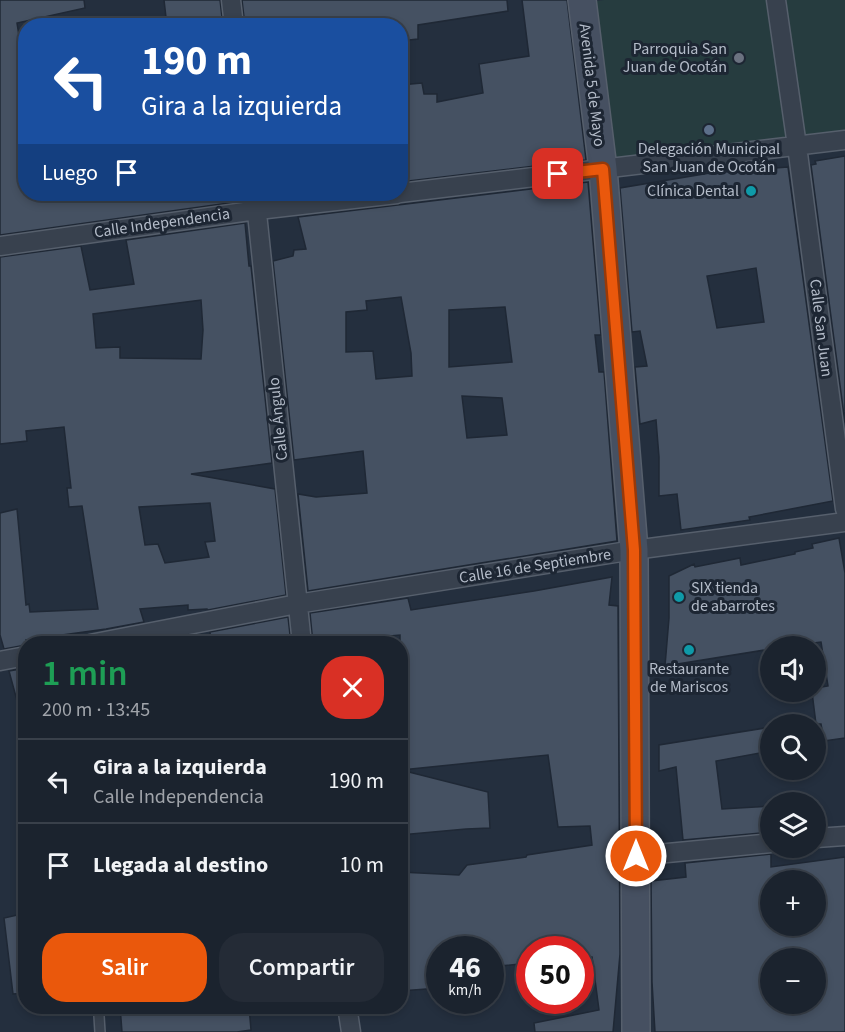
<!DOCTYPE html>
<html lang="es">
<meta charset="utf-8">
<style>
:root{--surface:#1b232e;--page:#242b36;--text:#f1f3f6;--muted:#a0a4aa;--line:#39404a;--accent:#ea580c}
body{margin:0;font-family:"Source Sans 3",sans-serif;background:var(--page);color:var(--text);height:100vh;display:flex;flex-direction:column;font-size:22px;white-space:nowrap}
*{box-sizing:border-box;margin:0}
p{font-size:20px;color:var(--muted)}
.icon{flex:none;width:33px;height:33px;fill:none;stroke:currentColor;stroke-width:2;stroke-linecap:round;stroke-linejoin:round}
.map{position:relative;flex:1;overflow:hidden}
.sheet{position:absolute;left:18px;top:636px;width:390px;height:378px;display:flex;flex-direction:column;background:var(--surface);border-radius:24px;box-shadow:0 3px 9px #0003,0 0 0 2px var(--line)}
.sheet>*{flex:none}
.guide{position:absolute;left:18px;top:18px;width:390px;height:183px;border-radius:24px;box-shadow:0 3px 9px #0003,0 0 0 2px var(--line);background:#1a4fa0;color:#fff;overflow:hidden}
.fabs{position:absolute;left:760px;top:636px;display:grid;gap:12px}
.fabs a{display:grid;place-items:center;width:66px;height:66px;border-radius:50%;background:var(--surface);box-shadow:0 3px 9px #0003,0 0 0 2px var(--line);font-size:30px}
.speed{position:absolute;left:426px;top:936px;display:flex;gap:12px;font-size:30px;font-weight:700;text-align:center}
.speed>*{display:grid;place-content:center;width:78px;height:78px;border-radius:50%;background:var(--surface);box-shadow:0 3px 9px #0003,0 0 0 2px var(--line);line-height:1}
.speed small{font-size:15px;font-weight:400}
.speed .limit{border:9px solid #d22;background:#fff;color:#111}
.pin{position:absolute;display:grid;place-items:center;width:51px;height:51px;color:#fff;margin:-26px;border-radius:12px;box-shadow:0 3px 9px #0006}
.me{position:absolute;width:66px;margin:-33px;rotate:0deg;stroke-linejoin:round;filter:drop-shadow(0 0 4px #0008)}
.turn{display:flex;align-items:center;gap:21px;height:126px;padding:0 24px;font-size:27px}
.turn .icon{width:78px;height:78px;stroke-width:2.5}
.turn b{display:block;font-size:42px;line-height:51px}
.then{display:flex;align-items:center;height:57px;padding:0 24px;background:#0003;gap:12px;font-size:22px}
.round{display:grid;place-items:center;flex:none;width:63px;height:63px;border-radius:24px;background:var(--page)}
.head{display:flex;align-items:center;justify-content:space-between;height:102px;padding:0 24px}
h1{font-size:36px;font-weight:600;line-height:45px;color:#1e9e55}
.action{display:flex;gap:12px;margin-top:auto;padding:12px 24px}
.action a{flex:1;height:69px;border-radius:24px;background:var(--accent);color:#fff;font-size:24px;font-weight:600;line-height:69px;text-align:center}
.action a+a{background:var(--page);color:var(--text)}
ul{padding:0;list-style:none}
li{display:flex;align-items:center;gap:18px;height:84px;padding:0 24px;border-top:2px solid var(--line)}
li div{flex:1}
li b{display:block;font-size:22px}
li em{font-style:normal}
.map>svg:first-child{display:block}
.green{fill:#263c3f}
.building{fill:#455162;stroke:#1f2835;stroke-width:1.5;fill-rule:evenodd}
.lines{fill:none;stroke-linecap:round;stroke-linejoin:round}
.lane-casing{stroke:#565f6c;stroke-width:12}
.street-casing{stroke:#565f6c;stroke-width:21}
.secondary-casing{stroke:#565f6c;stroke-width:30}
.lane{stroke:#38414e;stroke-width:9}
.street{stroke:#38414e;stroke-width:18}
.secondary{stroke:#465061;stroke-width:27}
.route-casing{stroke:#983908;stroke-width:15}
.route{stroke:#ea580c;stroke-width:10}
.worship-dot{fill:#6b7280;stroke:#1d2633;stroke-width:2}
.service-dot{fill:#5c6f8a;stroke:#1d2633;stroke-width:2}
.culture-dot{fill:#0f9aa8;stroke:#1d2633;stroke-width:2}
.labels{text-anchor:middle;dominant-baseline:central;stroke-width:6;stroke-linejoin:round;paint-order:stroke}
.poi-label{font-size:16px;fill:#b4bcc9;stroke:#1d2633;text-anchor:end}
.street-label{font-size:16px;fill:#b4bcc9;stroke:#1d2633}
</style>
<div class="map">
<svg width="845" height="1032" viewBox="0 0 845 1032">
<rect width="100%" height="100%" fill="#242f3e"/>
<path class="green" d="M604,0H845V131L610,159L590,2Z"/>
<path class="building" d="M0,0H84L85,8L17,23L20,42L26,41V194H242L243,201L0,235Z
M164,0H220L223,26H167Z
M242,0H507L508,11L418,25V39L400,41V26H297L295,19L258,26H245Z
M522,0H567L586,160L400,182V85L422,83L424,94H437V102L483,93L479,64L529,56Z
M845,156V423L811,165L816,164L815,161Z
M788,167L833,501L749,517L750,520L681,530L677,494L659,496V457L656,420L640,424L635,367L647,366L640,331L632,332L620,188L710,173ZM756,268L764,322L717,328L707,276Z
M588,182L601,335H595L599,372H604L617,541L308,591L298,494L316,497L367,493L363,451L294,460L273,261L293,256L294,250L306,249L298,217ZM401,297L411,353L412,376L376,379L373,351L346,352V312L367,310L366,301ZM505,307L512,362L449,367V310ZM462,396L502,398L507,435L467,438Z
M245,223L249,266H251L272,463L191,474L275,489L286,595L208,610L207,609L188,610V605L140,609L144,622L106,629L26,640V645L4,649L0,635V513L17,509L26,605L29,604L30,612L98,609L82,506L69,507L67,488H71L64,427L26,431L27,441L0,444V257L81,246L90,290L134,284L126,240ZM201,300L203,330L201,359L120,358V347L96,348L93,314ZM210,503L215,541L205,542L209,557L165,563L158,544L145,545L139,507Z
M839,538L845,573V738L824,741L821,724H816L812,692H816V688L828,686L821,642L788,646H771V649L665,666L669,618V576L694,564L695,567L740,558L741,565L795,554V552L813,548L812,544Z
M612,577L609,605L618,606L620,954L613,1032H535L534,1023L599,1010L592,957L580,958V950H530V963L490,967V950H440V988L400,991V872L459,875L467,865L526,857L527,855L592,845L590,826L558,827L548,755L401,770L488,792L490,828L466,829L400,835V635L356,639L357,644H313L310,613L408,598L411,610L534,591Z
M288,617L291,644H211L210,632Z
M26,668V708H19L9,671Z
M771,727V751L716,761L722,809L771,806V832L683,840L676,767L659,771V745Z
M771,854V867L845,857V1032H655L652,982L651,881L686,877L685,863ZM771,880H816V926H771ZM771,958H816V1004H771Z
M26,913V993L13,994L4,918Z
M120,1006H249L251,1030L237,1032H122Z"/>
<g class="lines">
<defs>
<path id="lane" d="M99,1016L100,1032"/>
<path id="street" d="M231,0L234,26
M776,0L797,146L845,509
M400,193L845,140
M255,194L302,644
M0,246L258,210L397,194
M90,644L297,604L634,550L845,522
M0,661L26,656
M816,838L845,836
M636,856L771,843
M347,1006L351,1032"/>
<path id="secondary" d="M582,0L603,169L634,550L636,1032"/>
</defs>
<use href="#lane" class="lane-casing"/>
<use href="#street" class="street-casing"/>
<use href="#secondary" class="secondary-casing"/>
<use href="#lane" class="lane"/>
<use href="#street" class="street"/>
<use href="#secondary" class="secondary"/>
</g>
<g class="lines">
<defs>
<path id="route" d="M558,174L603,169L634,550L636,856"/>
</defs>
<use href="#route" class="route-casing"/>
<use href="#route" class="route"/>
</g>
<circle class="worship-dot" cx="739" cy="58" r="6"/>
<circle class="service-dot" cx="709" cy="130" r="6"/>
<g class="culture-dot">
<circle cx="751" cy="191" r="6"/>
<circle cx="679" cy="597" r="6"/>
<circle cx="689" cy="650" r="6"/>
</g>
<g class="labels">
<g class="poi-label">
<text x="727" y="49">Parroquia San<tspan x="727" dy="18">Juan de Ocotán</tspan></text>
<text x="709" y="149" text-anchor="middle">Delegación Municipal<tspan x="709" dy="18">San Juan de Ocotán</tspan></text>
<text x="739" y="191">Clínica Dental</text>
<text x="691" y="588" text-anchor="start">SIX tienda<tspan x="691" dy="18">de abarrotes</tspan></text>
<text x="689" y="669" text-anchor="middle">Restaurante<tspan x="689" dy="18">de Mariscos</tspan></text>
</g>
<g class="street-label">
<text transform="translate(592 85) rotate(83)">Avenida 5 de Mayo</text>
<text transform="translate(162 223) rotate(-8)">Calle Independencia</text>
<text transform="translate(821 328) rotate(83)">Calle San Juan</text>
<text transform="translate(278 419) rotate(-96)">Calle Ángulo</text>
<text transform="translate(535 566) rotate(-9)">Calle 16 de Septiembre</text>
</g>
</g>
</svg>
<div class="fabs">
<a><svg class="icon" aria-label="sound" viewBox="0 0 24 24"><path d="M4 9h4l5-4v14l-5-4H4zM17 9q2 3 0 6"/></svg></a>
<a><svg class="icon" aria-label="search" viewBox="0 0 24 24"><circle cx="10" cy="10" r="6"/><path d="M15 15l6 6"/></svg></a>
<a><svg class="icon" aria-label="layers" viewBox="0 0 24 24"><path d="M12 4l9 5-9 5-9-5zM3 14l9 5 9-5"/></svg></a>
<a>+</a>
<a>−</a>
</div>
<div class="speed"><div>46<small>km/h</small></div><div class="limit">50</div></div>
<div class="pin" style="left:558px;top:174px;background:#d93025"><svg class="icon" aria-label="arrive" viewBox="0 0 24 24"><path d="M6 21V4h12l-3 4 3 4H6"/></svg></div>
<svg class="me" style="left:636px;top:856px" viewBox="-20 -20 40 40"><circle r="17" fill="#ea580c" stroke="#fff" stroke-width="3"/><path d="M0-11L8 9 0 5-8 9z" fill="#fff"/></svg>
<div class="guide">
<div class="turn"><svg class="icon" aria-label="left" viewBox="0 0 24 24"><path d="M17 20v-9H6M10 6l-5 5 5 5"/></svg><div><b>190 m</b>Gira a la izquierda</div></div>
<div class="then">Luego<svg class="icon" aria-label="arrive" viewBox="0 0 24 24"><path d="M6 21V4h12l-3 4 3 4H6"/></svg></div>
</div>
<section class="sheet">
<div class="head"><div><h1>1 min</h1><p>200 m · 13:45</p></div><a class="round" style="background:#d93025;color:#fff"><svg class="icon" aria-label="close" viewBox="0 0 24 24"><path d="M6 6l12 12M18 6L6 18"/></svg></a></div>
<ul>
<li><svg class="icon" aria-label="left" viewBox="0 0 24 24"><path d="M17 20v-9H6M10 6l-5 5 5 5"/></svg><div><b>Gira a la izquierda</b><p>Calle Independencia</p></div><em>190 m</em></li>
<li><svg class="icon" aria-label="arrive" viewBox="0 0 24 24"><path d="M6 21V4h12l-3 4 3 4H6"/></svg><div><b>Llegada al destino</b></div><em>10 m</em></li>
</ul>
<div class="action"><a>Salir</a><a>Compartir</a></div>
</section>
</div>
